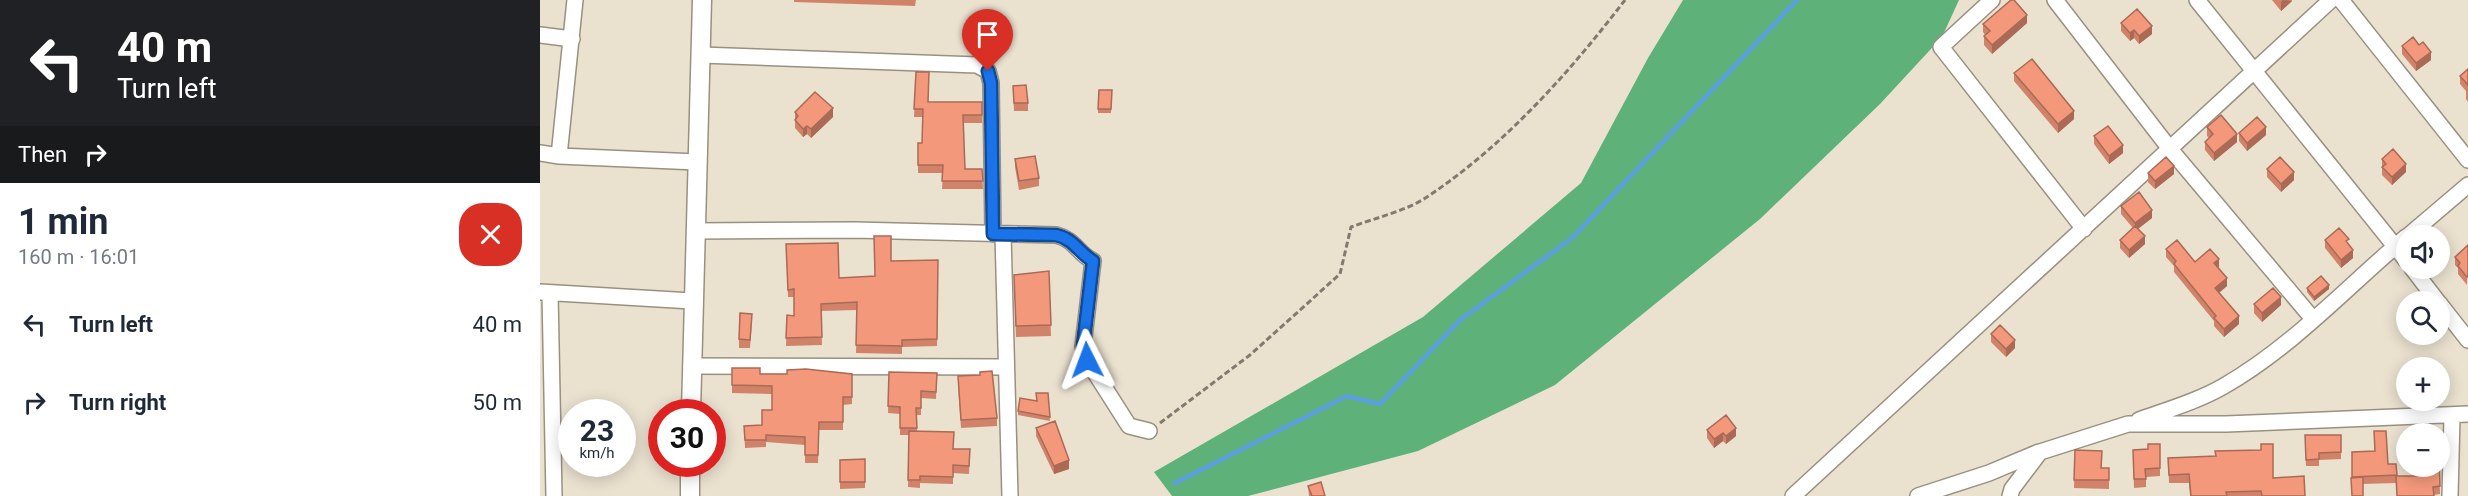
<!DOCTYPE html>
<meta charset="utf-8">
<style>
:root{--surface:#fff;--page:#f6f6f7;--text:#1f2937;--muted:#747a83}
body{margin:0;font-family:Roboto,sans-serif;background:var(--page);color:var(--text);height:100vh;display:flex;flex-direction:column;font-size:22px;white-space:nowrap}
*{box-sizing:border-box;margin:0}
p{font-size:20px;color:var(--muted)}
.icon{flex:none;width:33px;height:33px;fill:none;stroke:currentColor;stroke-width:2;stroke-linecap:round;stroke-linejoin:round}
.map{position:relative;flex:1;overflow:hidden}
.side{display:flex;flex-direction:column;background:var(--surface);width:540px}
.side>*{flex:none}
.banner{background:#202124;color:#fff;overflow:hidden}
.tools{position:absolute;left:1856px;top:225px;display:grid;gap:12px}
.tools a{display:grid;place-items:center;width:54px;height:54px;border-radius:50%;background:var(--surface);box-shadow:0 3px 15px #0003;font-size:30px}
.speed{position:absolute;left:18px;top:399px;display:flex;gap:12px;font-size:30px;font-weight:700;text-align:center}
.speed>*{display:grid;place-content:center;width:78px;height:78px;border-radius:50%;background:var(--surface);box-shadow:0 3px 15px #0003;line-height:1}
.speed small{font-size:15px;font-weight:400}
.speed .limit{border:9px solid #d22;background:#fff;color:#111}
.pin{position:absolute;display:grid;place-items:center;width:51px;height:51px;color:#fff;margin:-62px -26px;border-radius:50% 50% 50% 0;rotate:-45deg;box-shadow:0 0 6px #0007}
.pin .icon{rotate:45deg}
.me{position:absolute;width:66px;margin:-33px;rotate:357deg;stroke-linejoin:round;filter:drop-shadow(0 0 4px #0008)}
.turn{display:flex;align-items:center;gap:21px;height:126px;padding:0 18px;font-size:27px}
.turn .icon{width:78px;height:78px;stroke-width:2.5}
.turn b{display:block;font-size:42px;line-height:51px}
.then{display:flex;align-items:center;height:57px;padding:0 18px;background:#0003;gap:12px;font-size:22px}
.round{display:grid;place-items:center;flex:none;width:63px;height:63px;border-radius:24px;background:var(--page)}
.headline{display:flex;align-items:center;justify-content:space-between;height:102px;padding:0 18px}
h1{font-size:36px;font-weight:700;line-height:45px}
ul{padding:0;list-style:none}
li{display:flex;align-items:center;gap:18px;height:78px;padding:0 18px}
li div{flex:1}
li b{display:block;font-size:22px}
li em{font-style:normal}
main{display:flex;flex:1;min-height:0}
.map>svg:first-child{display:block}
.forest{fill:#5eb279}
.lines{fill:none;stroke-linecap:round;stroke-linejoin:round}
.stream{stroke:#5b9fdf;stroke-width:4.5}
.minor-casing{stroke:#999180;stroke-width:18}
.tertiary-casing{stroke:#999180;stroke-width:21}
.path{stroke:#817b6f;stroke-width:3;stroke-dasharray:6 3;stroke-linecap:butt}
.minor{stroke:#fff;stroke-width:15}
.tertiary{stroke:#fff;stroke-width:18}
.wall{fill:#d1836a}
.shaded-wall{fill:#aa6a56}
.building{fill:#f3987b;stroke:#aa6a56;stroke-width:1.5}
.route-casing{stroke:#114b97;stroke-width:15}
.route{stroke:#1a73e8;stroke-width:10}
</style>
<main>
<section class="side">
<div class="banner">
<div class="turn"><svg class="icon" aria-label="left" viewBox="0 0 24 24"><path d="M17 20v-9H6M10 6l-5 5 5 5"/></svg><div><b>40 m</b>Turn left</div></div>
<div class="then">Then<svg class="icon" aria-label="right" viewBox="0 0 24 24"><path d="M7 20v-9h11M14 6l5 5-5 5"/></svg></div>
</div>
<div class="headline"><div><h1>1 min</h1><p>160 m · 16:01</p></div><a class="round" style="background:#d93025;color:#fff"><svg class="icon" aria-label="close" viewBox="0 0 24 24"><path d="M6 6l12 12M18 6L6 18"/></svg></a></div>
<ul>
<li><svg class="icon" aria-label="left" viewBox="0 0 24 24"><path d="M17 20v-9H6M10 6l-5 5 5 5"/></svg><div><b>Turn left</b></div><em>40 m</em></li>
<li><svg class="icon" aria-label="right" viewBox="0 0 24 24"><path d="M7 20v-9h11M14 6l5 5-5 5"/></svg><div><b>Turn right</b></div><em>50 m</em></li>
</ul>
</section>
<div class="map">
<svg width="1928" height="496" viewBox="0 0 1928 496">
<rect width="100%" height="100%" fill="#eae1cf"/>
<path class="forest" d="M1143,0H1419L1402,37L1340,104L1220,219L1015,385L878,451L708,496H632L614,472L883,317L1041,183L1108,58Z"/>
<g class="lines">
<path class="stream" d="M635,483L807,396L840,404L920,320L1032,238L1257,0"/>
<defs>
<path id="minor" d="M1452,0L1401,47L1544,229
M1515,0L1630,149L1773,319
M1657,0L1866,260
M1801,0L1928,160
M0,35L32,39
M161,55L437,65L448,71L451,83L453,234
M0,153L19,156L157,162
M19,156L35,0
M156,231L314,230L516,235C536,240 536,252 553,261L543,346L547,360L589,426L609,431
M463,234L470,496
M1868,236L1928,185
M1872,268L1898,302
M0,292L152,301
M10,293L14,496
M1899,303L1928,340
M151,366L465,367
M1599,420C1627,410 1658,401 1684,386C1752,347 1807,287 1866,237
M1253,496L1791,0
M1378,496L1449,473L1499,452
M1470,496L1472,489L1500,452L1588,424H1686L1928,414
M1910,496L1912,416"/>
<path id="tertiary" d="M151,412L162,0
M150,496V464"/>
</defs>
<use href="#minor" class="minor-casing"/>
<use href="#tertiary" class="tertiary-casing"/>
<path class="path" d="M620,423L710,355L800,274L811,227C835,218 866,211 887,197C965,145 1029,73 1085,0"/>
<use href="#minor" class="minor"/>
<use href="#tertiary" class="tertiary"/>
</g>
<path class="wall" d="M254,0H376L375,6L254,2Z
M1732,0H1752V1L1741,11Z
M1487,23L1452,54L1444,45V36L1445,35L1443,32V24Z
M1581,23L1612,34L1599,44L1594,38L1590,41L1581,31Z
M1862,46L1891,60L1876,71L1862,54Z
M1928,69V102L1926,99V91L1920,84V76Z
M376,72L389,102H442V123H423L425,169H442L443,189H402L403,173H378V143H382L383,117H374Z
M1474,73L1534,119L1518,133L1474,81Z
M473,86L488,103V111H474Z
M572,90L571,113H558V109Z
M255,112L293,117L271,138L267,134L263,137L255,128Z
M1667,127L1697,142L1674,161L1665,150V142L1669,138L1667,136Z
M1699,133L1726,135L1707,151L1699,141Z
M1554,136L1583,153L1569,164L1554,144Z
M475,159L499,178V186L479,190L475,167Z
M1842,159L1866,172L1852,185L1842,175Z
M1727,169L1754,180L1741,192L1727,177Z
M1608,173L1634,174L1615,189L1608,182Z
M1581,206L1612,218L1598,229L1605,244L1589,258L1580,248V240L1593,228L1581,214Z
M1785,240L1809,245L1813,258L1801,268L1785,248Z
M246,244L299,278L335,276L351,261L398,260L397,346L362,347V354L316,353L317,310L281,311L282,345L246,346L247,315L254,316V297H248Z
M1928,245L1927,285L1918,274V268L1915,265V257Z
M1626,249L1655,262L1679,267L1678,268L1687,286L1679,293L1699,324L1684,337L1674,326V321L1634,272V266L1626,257Z
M509,271L511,336L476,337L474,275Z
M1767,288L1789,289L1774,301L1767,292Z
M1714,304L1741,305L1722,322L1714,313Z
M212,322L210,348H199V339Z
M1451,334L1475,348L1466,357L1451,342Z
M192,368L220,374H312V404L303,405V430H279L278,463H265V445L226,442V447L205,448L204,426L222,425L232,410V394L192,393Z
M349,372L397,373L396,399L381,398V415H376L377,431L414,449H430L429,474L413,473V484L380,483V488L368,487L369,435H360V414L348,413Z
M418,384L457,418V426L421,428Z
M508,393L510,421L478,415V411L497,401Z
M1186,415L1196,436L1186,444L1183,441L1174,448L1167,438V430Z
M496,428L529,469L514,474L496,436Z
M1765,435L1801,452V459L1779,460V466H1766Z
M1620,444V476L1606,477V487L1594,488L1593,450L1608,449Z
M1535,450L1561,468H1569V489L1534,488Z
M1835,451L1848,464L1857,476H1881L1880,466H1899V454L1900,494L1894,495L1856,483L1823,484L1812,496Z
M1628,458L1733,478L1765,496H1650L1649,483H1629Z
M325,459V488L300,489V460Z
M768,486L785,496H769Z"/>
<path class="shaded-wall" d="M1743,0L1752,1L1741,11V2Z
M1487,15V23L1452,54V45Z
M1612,26V34L1599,44V36Z
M1594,30V38L1590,41V33Z
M1891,52V60L1876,71V63Z
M293,108V117L271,138V129Z
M1534,111V119L1518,133V124Z
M267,126V134L263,137V129Z
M1726,127V135L1707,151V143Z
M1697,134V142L1674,161V153Z
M1583,145V153L1569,164V156Z
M1866,164V172L1852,185V177Z
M1634,166V174L1615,189V181Z
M1754,172V180L1741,192V184Z
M1612,210V218L1595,231V223Z
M1605,236V244L1589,258V250Z
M1813,250V258L1801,268V260Z
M1679,259V267L1674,271V263Z
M1687,278V286L1675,296V288Z
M1789,285V289L1774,301V297Z
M1741,297V305L1722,322V313Z
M1699,316V324L1684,337V329Z
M1475,340V348L1466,357V349Z
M1196,428V436L1186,444V436Z
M1183,433V441L1174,448V439Z
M529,460V469L514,474V466Z"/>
<path class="building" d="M1471,0H1474L1487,15L1452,45L1444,36L1450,31L1443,24Z
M1597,9L1612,26L1599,36L1594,30L1590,33L1581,23Z
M1873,37L1879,45L1883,42L1891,52L1876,63L1862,46Z
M1492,59L1534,111L1518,124L1474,73Z
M1928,69V85L1920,76Z
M376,72H389L388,102H442V115H423L425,169H442L443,181H402L403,165H378V143H382L383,109H374Z
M486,85L488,103H474L473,86Z
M559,90H572L571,109H558Z
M275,92L293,108L271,129L267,126L263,129L255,120L258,116L255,112Z
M1681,115L1697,134L1674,153L1665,142L1673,134L1667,127Z
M1717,117L1726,127L1707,143L1699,133Z
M1568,126L1583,145L1569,156L1554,136Z
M1853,149L1866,164L1852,177L1842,167L1846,164L1842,159Z
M495,156L499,178L479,181L475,159Z
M1626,157L1634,166L1615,181L1608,173Z
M1740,157L1754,172L1741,184L1727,169Z
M1599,192L1612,210L1595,223L1581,206Z
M1595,226L1605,236L1589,250L1580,240Z
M1799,228L1809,239L1806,241L1813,250L1801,260L1785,240Z
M334,236H351V261L398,260L397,339L362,340V346L316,345L317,302L281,304L282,337L246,338L247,315L254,316V289L248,290L246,244L298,243L299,278L335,276Z
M1637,240L1655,262L1670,249L1679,259L1674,263L1687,278L1675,288L1699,316L1684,329L1674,318L1676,316L1634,264L1636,261L1626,249Z
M1928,245V277H1927L1918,266L1920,263L1915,257Z
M509,271L511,325L476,326L474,275Z
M1781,276L1789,285L1774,297L1767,288Z
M1733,288L1741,297L1722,313L1714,304Z
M200,313L212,314L210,340L199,339Z
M1460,325L1475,340L1466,349L1451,334Z
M192,368H220V374H247V370L266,369L312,374V397H303V422H279L278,455H265V437L226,435V440H205L204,426L222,425V410H232V386L192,385Z
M452,371L457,418L421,420L418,376L440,375V372Z
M349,372L397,373L396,392L381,391V408H376L377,428H360V407L348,406Z
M496,393H508L510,417L478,411L480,398L497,401Z
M1186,415L1196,428L1186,436L1183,433L1174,439L1167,430Z
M515,421L529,460L514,466L496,428Z
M369,431L414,432L413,449H430L429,466L413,465V477L380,476V480H368Z
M1834,431H1846L1848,464H1856L1857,475L1812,477V452L1835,451Z
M1765,435H1801V452L1779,453V459L1766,460Z
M1608,444H1620V468L1605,469L1606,479H1594L1593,450L1608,449Z
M1721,444H1733V478L1764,476L1765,496H1722L1721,491L1686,492L1687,496H1651L1649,474L1629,475L1628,458L1676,456L1675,451L1721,450Z
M1535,450L1562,451L1561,468H1569V480H1534Z
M1899,454L1900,486L1893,487L1894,496H1857L1856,476H1881V466H1899Z
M325,459V482H300V460Z
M1823,477V496H1812L1811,478Z
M781,482L785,496H772L768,486Z"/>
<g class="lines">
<defs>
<path id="route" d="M448,71L451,83L453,234L516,235C534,239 538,252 553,261L543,346L547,360"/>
</defs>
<use href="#route" class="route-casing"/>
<use href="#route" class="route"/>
</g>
</svg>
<div class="tools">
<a><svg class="icon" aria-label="sound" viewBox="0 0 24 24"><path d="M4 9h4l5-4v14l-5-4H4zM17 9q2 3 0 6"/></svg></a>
<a><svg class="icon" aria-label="search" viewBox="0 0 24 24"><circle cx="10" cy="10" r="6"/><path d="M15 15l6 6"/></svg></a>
<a>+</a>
<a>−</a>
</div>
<div class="speed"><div>23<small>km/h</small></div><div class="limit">30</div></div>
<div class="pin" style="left:448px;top:71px;background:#d93025"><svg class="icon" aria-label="arrive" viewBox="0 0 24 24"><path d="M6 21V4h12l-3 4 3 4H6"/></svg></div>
<svg class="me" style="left:547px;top:360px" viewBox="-20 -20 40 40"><path d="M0-17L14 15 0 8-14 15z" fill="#1a73e8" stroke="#fff" stroke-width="4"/></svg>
</div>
</main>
